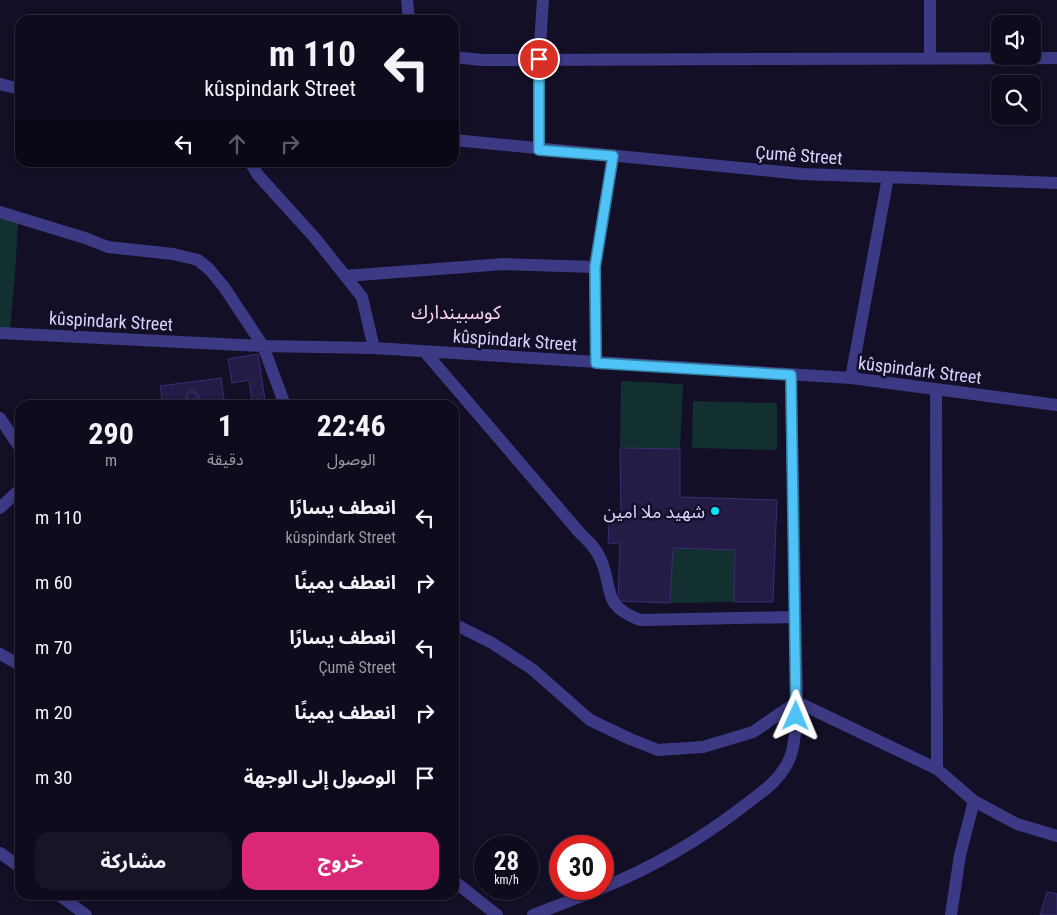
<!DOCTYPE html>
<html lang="ar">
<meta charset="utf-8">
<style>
:root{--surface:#0e0b1c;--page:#171425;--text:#f1f3f6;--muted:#9b9ba3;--line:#2e2b3b;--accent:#db2777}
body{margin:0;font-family:"Roboto Condensed","Noto Sans Arabic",sans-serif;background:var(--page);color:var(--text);direction:rtl;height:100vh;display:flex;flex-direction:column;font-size:19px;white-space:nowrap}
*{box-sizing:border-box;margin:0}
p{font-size:16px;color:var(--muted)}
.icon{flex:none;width:28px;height:28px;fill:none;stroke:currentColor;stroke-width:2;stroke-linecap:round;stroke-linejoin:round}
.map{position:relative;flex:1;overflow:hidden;direction:ltr}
.sheet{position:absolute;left:15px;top:400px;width:444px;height:500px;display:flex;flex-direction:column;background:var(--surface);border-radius:15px;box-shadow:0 2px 8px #0003,0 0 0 1px var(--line);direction:rtl}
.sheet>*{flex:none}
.top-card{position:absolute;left:15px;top:15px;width:444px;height:152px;border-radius:15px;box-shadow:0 2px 8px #0003,0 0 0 1px var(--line);direction:rtl;background:#0e0b1c;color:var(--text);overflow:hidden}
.fabs{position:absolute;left:991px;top:15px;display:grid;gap:10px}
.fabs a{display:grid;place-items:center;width:50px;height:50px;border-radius:10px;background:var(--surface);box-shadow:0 2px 8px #0003,0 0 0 1px var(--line);font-size:25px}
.speed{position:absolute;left:474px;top:835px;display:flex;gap:10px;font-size:25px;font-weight:700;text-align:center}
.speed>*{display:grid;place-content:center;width:65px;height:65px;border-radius:50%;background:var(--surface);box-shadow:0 2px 8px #0003,0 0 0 1px var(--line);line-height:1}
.speed small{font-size:12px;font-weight:400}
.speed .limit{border:8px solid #d22;background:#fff;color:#111}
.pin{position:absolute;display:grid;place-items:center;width:42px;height:42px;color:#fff;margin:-21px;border:2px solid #fff;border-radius:50%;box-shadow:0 1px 5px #0007}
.me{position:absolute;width:55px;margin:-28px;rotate:1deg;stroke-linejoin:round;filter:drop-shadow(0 0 4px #0008)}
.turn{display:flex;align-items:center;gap:18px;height:105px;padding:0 20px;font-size:22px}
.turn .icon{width:65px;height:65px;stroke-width:2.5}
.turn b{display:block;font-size:35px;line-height:42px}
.lanes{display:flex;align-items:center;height:48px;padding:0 20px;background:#0003;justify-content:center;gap:25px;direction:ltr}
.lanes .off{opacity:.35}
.eta{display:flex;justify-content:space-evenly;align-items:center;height:85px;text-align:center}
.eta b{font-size:30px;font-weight:700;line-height:35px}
.cta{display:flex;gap:10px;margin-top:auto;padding:10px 20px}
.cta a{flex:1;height:58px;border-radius:15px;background:var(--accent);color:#fff;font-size:20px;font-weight:700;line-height:58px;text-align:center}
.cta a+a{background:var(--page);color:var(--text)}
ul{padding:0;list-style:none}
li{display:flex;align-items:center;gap:15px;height:65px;padding:0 20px}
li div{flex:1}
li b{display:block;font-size:19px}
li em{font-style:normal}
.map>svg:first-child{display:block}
.green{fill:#12302f}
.building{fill:#241b47;stroke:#3b2d73}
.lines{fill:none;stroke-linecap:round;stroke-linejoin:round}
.minor{stroke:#3d3a85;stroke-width:12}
.route-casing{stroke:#337fa1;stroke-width:12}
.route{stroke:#4fc3f7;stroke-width:9}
.poi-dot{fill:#00e5ff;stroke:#130f26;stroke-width:2}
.labels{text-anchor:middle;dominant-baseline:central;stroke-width:5;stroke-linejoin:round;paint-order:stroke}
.street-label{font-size:18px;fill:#d9d4ff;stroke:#130f26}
.poi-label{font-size:18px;fill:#d9d4ff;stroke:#130f26;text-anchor:end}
.neighbourhood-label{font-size:19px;fill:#ffd6f0;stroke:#130f26}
</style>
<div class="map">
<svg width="1057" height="915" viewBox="0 0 1057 915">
<rect width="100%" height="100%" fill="#130f26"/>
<path class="green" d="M0,218L18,223L15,275L10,329L0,328Z
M621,381L683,384L680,449L620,448Z
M693,401L777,403V450L692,448Z
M673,548L735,550L734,602L670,603Z"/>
<path class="building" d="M258,354L265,400L252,402L249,380L232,383L228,359Z
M221,378L225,405H163L160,386Z
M192,389L200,397L193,405L185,397Z
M187 397a5 5 0 1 1 10 0a5 5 0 1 1-10 0Z
M620,448L680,449V497L777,500L773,602H734L735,550L673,548L670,603L618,601L620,544L608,543L609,521H621Z
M1047,892L1057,894V915H1040Z"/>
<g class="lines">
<path class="minor" d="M407,0L409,20
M930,0V58
M454,57L482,60L1057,58
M0,84L20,89
M454,140L802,174L1057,183
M539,149V59L543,0
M250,162L258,175L315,238L362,297L374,348
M0,212L85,238L108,247L173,254L198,260L209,269L224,287L263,346L285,405
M345,276L504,264L595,267
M0,333L263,346L374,348L851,378L1057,405
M425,352L579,532C588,541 596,548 601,560C614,591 601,605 640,620L795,617
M596,363L595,267L613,156
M851,378L888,177
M936,390L937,769
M0,418L20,448
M0,508L20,489
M454,624L492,643L532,669L590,720L630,739L658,750L703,747L753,732L797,702L937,769L974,801L1017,824L1057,836
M0,654L20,665
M0,853L20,867
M454,881L497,915
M602,888C654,867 701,839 745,805C763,791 777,783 788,762C796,746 796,720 797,702L791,375
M59,895L86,915
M533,915L600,889
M951,915L960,855L974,801"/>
</g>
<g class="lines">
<defs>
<path id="route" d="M539,59V150L613,156L595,267L596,363L791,375L796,716"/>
</defs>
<use href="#route" class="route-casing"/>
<use href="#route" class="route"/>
</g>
<circle class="poi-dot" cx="715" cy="511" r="5"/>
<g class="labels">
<g class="street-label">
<text transform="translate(799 155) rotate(4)">Çumê Street</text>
<text transform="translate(111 321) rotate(3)">kûspindark Street</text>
<text transform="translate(515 340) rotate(4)">kûspindark Street</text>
<text transform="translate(920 370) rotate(7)">kûspindark Street</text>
</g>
<g class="poi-label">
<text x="705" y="511">شهيد ملا امين</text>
</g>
<g class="neighbourhood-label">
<text x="456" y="312">كوسبيندارك</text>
</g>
</g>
</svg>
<div class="fabs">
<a><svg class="icon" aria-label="sound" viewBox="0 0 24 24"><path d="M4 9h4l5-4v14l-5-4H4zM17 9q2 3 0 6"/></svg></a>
<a><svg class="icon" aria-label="search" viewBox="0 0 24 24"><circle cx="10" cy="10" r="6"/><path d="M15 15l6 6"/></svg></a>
</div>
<div class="speed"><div>28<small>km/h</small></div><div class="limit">30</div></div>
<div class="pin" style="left:539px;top:59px;background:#d93025"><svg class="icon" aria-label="arrive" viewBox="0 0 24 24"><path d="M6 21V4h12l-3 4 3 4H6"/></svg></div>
<svg class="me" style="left:796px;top:716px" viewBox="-20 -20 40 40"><path d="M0-17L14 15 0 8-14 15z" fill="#4fc3f7" stroke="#fff" stroke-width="4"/></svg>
<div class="top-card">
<div class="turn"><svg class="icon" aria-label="left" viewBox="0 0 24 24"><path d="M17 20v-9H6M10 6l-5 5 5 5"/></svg><div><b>110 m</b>kûspindark Street</div></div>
<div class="lanes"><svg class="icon" aria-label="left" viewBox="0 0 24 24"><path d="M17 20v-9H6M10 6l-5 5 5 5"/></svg><svg class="icon off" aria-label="ahead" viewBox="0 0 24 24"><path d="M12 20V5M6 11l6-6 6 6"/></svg><svg class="icon off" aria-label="right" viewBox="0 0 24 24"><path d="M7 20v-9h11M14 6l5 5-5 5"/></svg></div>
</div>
<section class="sheet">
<div class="eta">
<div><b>22:46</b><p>الوصول</p></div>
<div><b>1</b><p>دقيقة</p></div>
<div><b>290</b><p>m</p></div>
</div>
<ul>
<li><svg class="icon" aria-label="left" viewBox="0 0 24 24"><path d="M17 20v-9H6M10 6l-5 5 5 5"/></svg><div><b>انعطف يسارًا</b><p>kûspindark Street</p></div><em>110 m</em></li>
<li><svg class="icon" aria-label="right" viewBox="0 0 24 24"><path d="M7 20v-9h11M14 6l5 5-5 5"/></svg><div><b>انعطف يمينًا</b></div><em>60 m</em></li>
<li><svg class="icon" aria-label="left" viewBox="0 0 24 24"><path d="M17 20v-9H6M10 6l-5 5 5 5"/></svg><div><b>انعطف يسارًا</b><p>Çumê Street</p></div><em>70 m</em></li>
<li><svg class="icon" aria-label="right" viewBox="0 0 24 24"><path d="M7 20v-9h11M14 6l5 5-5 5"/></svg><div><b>انعطف يمينًا</b></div><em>20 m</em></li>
<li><svg class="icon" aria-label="arrive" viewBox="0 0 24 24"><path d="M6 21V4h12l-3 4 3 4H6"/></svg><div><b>الوصول إلى الوجهة</b></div><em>30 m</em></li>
</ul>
<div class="cta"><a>خروج</a><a>مشاركة</a></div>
</section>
</div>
